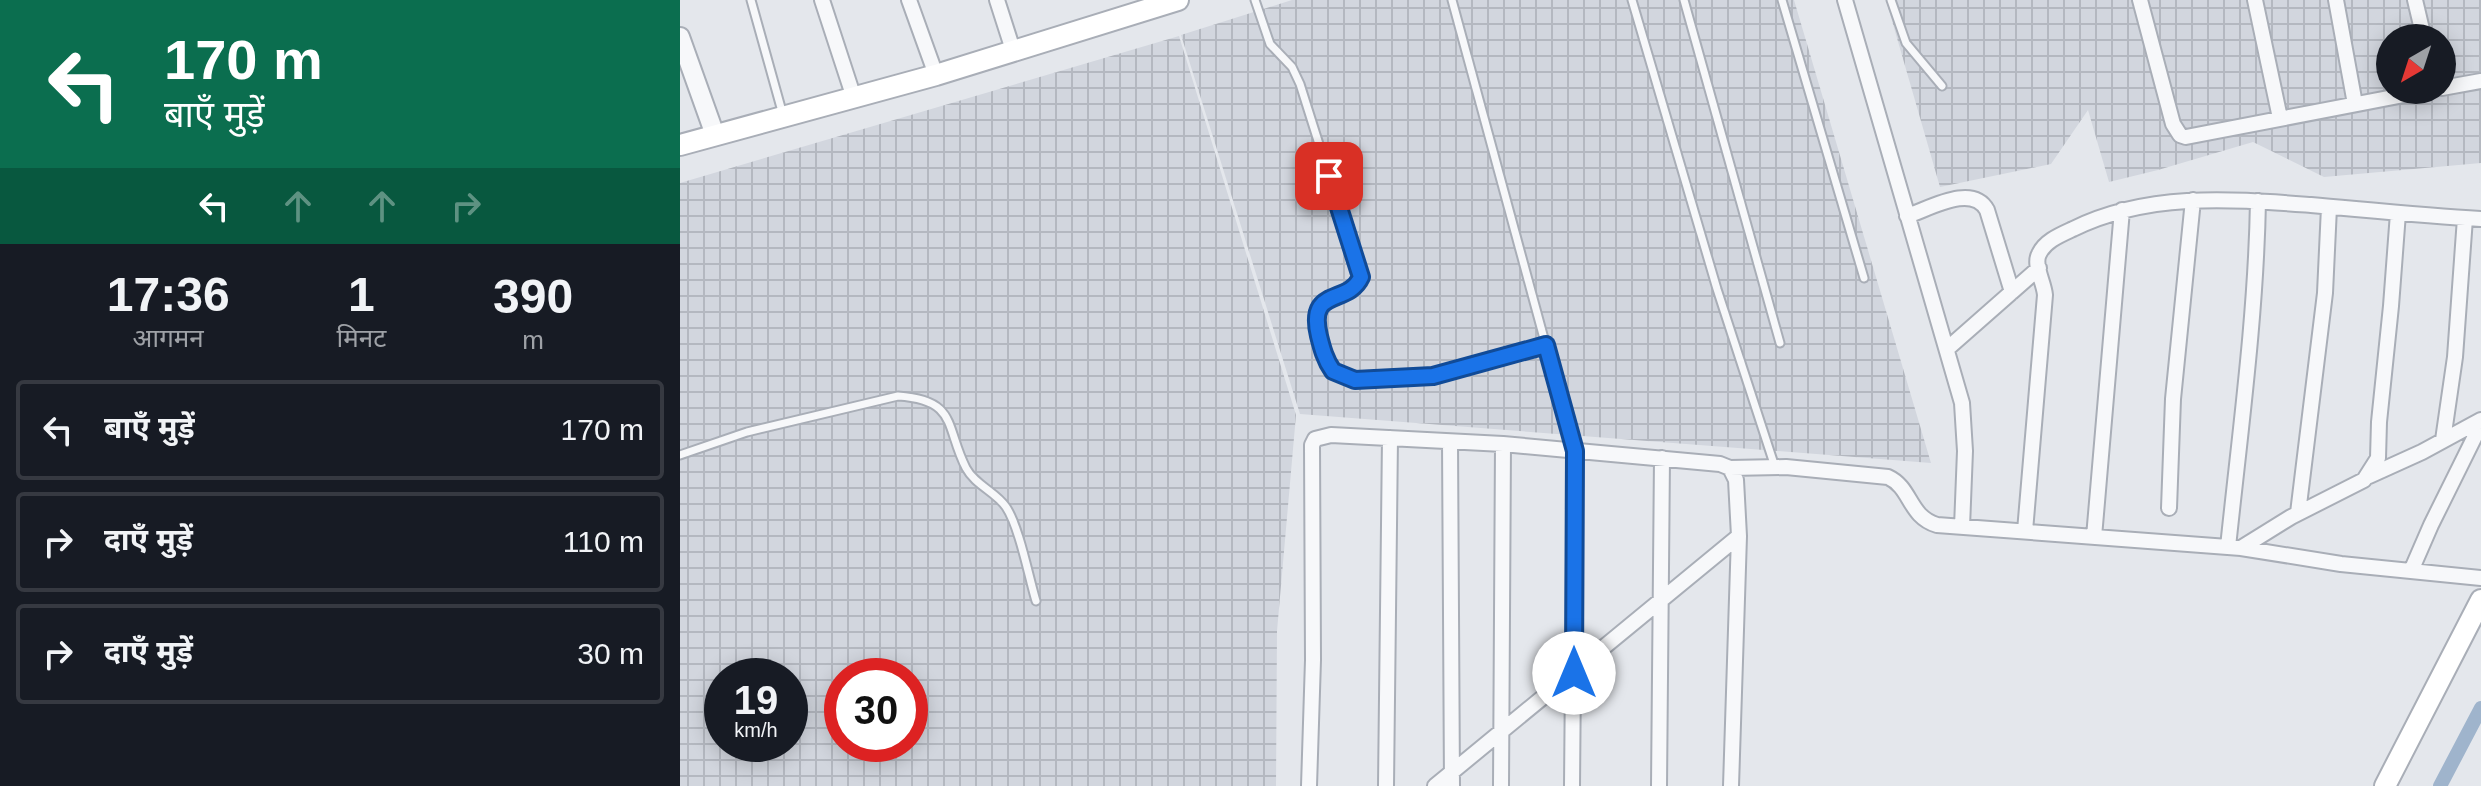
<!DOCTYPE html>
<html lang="hi">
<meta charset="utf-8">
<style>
:root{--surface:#171b24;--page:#20242c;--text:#f1f3f6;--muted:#9ea1a6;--line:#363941}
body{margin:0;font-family:Arial,"Noto Sans Devanagari",sans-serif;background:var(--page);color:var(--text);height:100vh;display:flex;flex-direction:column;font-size:30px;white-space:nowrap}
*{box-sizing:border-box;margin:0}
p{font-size:26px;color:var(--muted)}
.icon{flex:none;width:44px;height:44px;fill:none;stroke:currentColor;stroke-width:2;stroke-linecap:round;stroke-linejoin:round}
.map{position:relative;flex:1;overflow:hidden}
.side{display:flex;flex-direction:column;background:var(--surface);width:680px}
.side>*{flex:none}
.hud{background:#0b6e4f;color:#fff;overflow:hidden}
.needle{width:52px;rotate:219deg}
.controls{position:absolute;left:1696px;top:24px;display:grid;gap:16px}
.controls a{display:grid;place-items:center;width:80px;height:80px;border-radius:50%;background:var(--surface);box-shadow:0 4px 20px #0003;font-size:40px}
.speed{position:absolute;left:24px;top:658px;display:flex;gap:16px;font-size:40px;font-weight:700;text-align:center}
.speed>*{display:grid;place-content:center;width:104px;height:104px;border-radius:50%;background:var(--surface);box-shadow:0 4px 20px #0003;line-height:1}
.speed small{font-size:20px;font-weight:400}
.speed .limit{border:12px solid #d22;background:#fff;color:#111}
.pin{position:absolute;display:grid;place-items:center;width:68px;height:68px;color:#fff;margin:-34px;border-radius:16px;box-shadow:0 4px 12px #0006}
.me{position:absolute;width:88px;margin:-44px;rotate:0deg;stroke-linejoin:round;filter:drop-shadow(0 0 6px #0008)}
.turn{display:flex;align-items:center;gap:28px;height:168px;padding:0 32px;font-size:36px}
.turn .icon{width:104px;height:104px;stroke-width:2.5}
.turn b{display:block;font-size:56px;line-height:68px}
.lanes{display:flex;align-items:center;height:76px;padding:0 32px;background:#0003;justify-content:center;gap:40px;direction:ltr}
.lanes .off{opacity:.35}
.eta{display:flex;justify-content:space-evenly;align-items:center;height:136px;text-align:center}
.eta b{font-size:48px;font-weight:600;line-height:56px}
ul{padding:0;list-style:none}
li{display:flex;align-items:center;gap:24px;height:100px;margin:0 16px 12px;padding:0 16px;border:4px solid var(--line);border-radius:8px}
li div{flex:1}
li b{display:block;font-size:30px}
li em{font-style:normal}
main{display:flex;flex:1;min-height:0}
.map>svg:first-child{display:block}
.industrial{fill:url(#industrial-grid);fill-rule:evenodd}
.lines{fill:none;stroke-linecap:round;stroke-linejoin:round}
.canal{stroke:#9fb4cc;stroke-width:14}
.service-casing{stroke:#a9aeb7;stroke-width:11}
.minor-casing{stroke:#a9aeb7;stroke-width:18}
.tertiary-casing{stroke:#a9aeb7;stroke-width:22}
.secondary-casing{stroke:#a9aeb7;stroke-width:24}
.service{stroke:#f7f8fa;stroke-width:7}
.minor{stroke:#f7f8fa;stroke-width:14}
.tertiary{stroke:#f7f8fa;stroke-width:18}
.secondary{stroke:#fff;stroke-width:20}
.route-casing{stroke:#114b97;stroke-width:20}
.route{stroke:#1a73e8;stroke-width:14}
</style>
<main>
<section class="side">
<div class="hud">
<div class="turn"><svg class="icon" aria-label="left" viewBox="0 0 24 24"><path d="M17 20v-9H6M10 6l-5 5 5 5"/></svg><div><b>170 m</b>बाएँ मुड़ें</div></div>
<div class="lanes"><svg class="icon" aria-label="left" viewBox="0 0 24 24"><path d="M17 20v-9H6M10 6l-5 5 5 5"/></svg><svg class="icon off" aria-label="ahead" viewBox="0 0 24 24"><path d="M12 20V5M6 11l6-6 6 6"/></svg><svg class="icon off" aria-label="ahead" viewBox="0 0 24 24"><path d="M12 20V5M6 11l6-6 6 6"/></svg><svg class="icon off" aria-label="right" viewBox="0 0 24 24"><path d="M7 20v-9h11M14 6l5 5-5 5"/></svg></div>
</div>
<div class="eta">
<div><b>17:36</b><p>आगमन</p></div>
<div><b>1</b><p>मिनट</p></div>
<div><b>390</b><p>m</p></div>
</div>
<ul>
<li><svg class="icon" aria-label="left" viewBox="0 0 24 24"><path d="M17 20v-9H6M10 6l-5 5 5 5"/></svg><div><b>बाएँ मुड़ें</b></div><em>170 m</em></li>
<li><svg class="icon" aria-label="right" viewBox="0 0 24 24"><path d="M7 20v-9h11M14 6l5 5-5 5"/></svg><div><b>दाएँ मुड़ें</b></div><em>110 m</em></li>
<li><svg class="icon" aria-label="right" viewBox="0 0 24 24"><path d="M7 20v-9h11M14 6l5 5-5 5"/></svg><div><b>दाएँ मुड़ें</b></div><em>30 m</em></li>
</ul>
</section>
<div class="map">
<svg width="1801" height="786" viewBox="0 0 1801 786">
<defs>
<pattern id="industrial-grid" width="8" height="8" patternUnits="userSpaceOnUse" patternTransform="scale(2)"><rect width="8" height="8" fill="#d2d6de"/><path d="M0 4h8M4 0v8" fill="none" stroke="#b4b8c0"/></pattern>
</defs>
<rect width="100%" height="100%" fill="#e4e7ec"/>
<path class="industrial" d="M612,0H1114L1251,463L620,414L501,35Z
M1206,0H1801V163L1644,177L1573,142L1478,170L1429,182L1408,110L1371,164L1260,187ZM1710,38H1762V90H1710Z
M499,36L616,415L597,631L596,786H0V183ZM42,676H110V744H42ZM162,676H230V744H162Z"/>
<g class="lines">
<path class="canal" d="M1760,786L1801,708"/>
<defs>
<path id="service" d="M71,0L103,115
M575,0L590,44L612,67L620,84L681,277C668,307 627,286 640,336C643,348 645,360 653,371L675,380L753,376L866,345
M772,0L894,449
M952,0L1037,289L1095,467
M1004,0L1100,343
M1102,0L1184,278
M1211,0L1226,43L1262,86
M0,455L67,432L218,396C278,400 265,427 286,468C295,485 316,492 326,507C339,526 349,578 356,601"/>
<path id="minor" d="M142,0L174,98
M229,0L256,75
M317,0L333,50
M1165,0L1282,403L1285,451L1282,527
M1460,0L1493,124L1500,135L1506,137L1750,90
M1575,0L1600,118
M1656,0L1675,104
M1735,0L1744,38
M1762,88L1801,81
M1227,216C1249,209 1292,183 1307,210L1332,292
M1267,349L1359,268
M1763,440L1775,357L1785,218
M770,442L772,786
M1050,468L1106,467L1208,477C1232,488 1228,516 1257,525L1561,548L1661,564L1801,578
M1689,476L1742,452L1801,420
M1489,508L1493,399L1513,200
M1618,513L1645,293L1649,207
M1345,531L1365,295C1364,282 1353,265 1359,254C1365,241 1380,235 1393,229C1468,192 1550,199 1631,205C1688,210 1744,216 1801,219
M1414,537L1442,210
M1548,547C1560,432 1576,317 1578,201
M1561,548L1611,517L1684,480L1698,458L1699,422L1711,306L1718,213
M1731,571L1751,525L1801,424
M629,786L633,660L632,445L635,439L651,435L823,444L1040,464L1050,468L1056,480L1059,536L1051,786
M706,786L710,438
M755,786L1059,536
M821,786L823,444
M892,786L895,451
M979,786L982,458"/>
<path id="tertiary" d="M0,37L35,135"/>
<path id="secondary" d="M0,145L256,75L498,0
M1705,786L1801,600"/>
</defs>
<use href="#service" class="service-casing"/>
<use href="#minor" class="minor-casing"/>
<use href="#tertiary" class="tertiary-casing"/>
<use href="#secondary" class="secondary-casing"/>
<use href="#service" class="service"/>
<use href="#minor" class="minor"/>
<use href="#tertiary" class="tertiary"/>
<use href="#secondary" class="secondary"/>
</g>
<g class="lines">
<defs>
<path id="route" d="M649,176L681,277C668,306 627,286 639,336C642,348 645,360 653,371L675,380L753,376L866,345L895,451L894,673"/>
</defs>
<use href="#route" class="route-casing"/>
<use href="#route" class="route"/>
</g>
</svg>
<div class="controls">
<a><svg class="needle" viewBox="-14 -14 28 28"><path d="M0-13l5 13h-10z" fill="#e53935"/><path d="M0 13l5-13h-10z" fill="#9ea1a6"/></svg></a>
</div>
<div class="speed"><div>19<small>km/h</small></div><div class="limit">30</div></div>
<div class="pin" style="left:649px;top:176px;background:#d93025"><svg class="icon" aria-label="arrive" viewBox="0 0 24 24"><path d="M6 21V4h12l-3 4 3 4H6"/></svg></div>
<svg class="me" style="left:894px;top:673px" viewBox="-20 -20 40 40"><circle r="19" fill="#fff"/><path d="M0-13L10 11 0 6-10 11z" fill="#1a73e8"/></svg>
</div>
</main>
